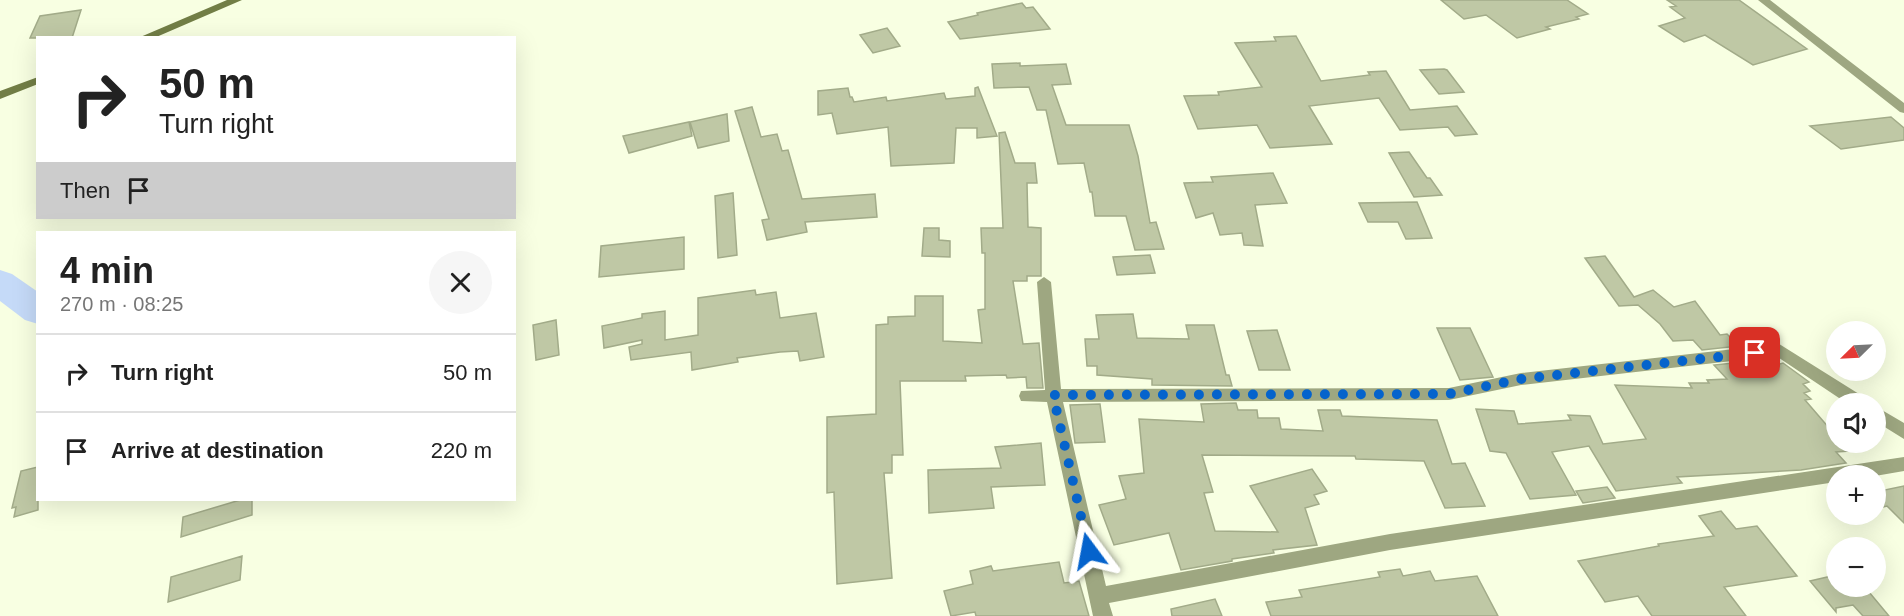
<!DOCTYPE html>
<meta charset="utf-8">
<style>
:root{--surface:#fff;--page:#f6f6f6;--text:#222;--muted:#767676;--line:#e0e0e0}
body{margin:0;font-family:Arial,sans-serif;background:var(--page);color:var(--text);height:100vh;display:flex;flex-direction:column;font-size:22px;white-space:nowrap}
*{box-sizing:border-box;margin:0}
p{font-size:20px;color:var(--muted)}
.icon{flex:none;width:33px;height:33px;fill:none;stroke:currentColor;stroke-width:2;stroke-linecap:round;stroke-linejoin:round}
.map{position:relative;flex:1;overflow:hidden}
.drawer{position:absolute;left:36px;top:231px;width:480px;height:270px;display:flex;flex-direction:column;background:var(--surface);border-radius:0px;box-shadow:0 6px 24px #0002}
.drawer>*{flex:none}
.hud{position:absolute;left:36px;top:36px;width:480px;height:183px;border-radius:0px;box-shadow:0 6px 24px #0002;background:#fff;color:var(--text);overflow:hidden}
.needle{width:39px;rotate:246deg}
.buttons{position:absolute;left:1826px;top:321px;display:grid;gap:12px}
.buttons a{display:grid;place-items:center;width:60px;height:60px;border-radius:50%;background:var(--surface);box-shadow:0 6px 24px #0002;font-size:30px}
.pin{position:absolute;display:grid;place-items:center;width:51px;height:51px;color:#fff;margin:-26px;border-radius:12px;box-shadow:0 3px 9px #0006}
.me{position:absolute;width:66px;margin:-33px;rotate:347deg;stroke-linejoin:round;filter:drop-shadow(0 0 4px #0008)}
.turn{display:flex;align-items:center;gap:21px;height:126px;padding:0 24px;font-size:27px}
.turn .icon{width:78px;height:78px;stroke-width:2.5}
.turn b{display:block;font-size:42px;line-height:51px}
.then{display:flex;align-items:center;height:57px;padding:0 24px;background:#0003;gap:12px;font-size:22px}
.round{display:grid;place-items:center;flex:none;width:63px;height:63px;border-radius:32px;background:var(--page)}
.head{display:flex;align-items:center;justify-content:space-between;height:102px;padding:0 24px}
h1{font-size:36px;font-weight:800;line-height:45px}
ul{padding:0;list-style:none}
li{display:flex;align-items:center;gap:18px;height:78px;padding:0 24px;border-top:2px solid var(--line)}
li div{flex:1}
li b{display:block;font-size:22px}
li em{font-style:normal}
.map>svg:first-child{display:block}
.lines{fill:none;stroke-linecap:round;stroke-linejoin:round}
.river{fill:#c5daf8;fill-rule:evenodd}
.building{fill:#bfc8a5;stroke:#a2ab89;stroke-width:1.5}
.street{fill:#9ea781;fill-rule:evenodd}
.secondary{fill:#727e46;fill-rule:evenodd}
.route{stroke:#0563cc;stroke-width:10;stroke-dasharray:0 18}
</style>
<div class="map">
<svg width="1904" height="616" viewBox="0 0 1904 616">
<rect width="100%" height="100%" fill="#f8ffe2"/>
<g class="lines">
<path class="river" d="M0,270L12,274L38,292V324L25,320L0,301Z"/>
</g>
<path class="building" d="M1441,0H1567L1588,14L1576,17L1579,19L1546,27L1550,29L1517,38L1486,15L1464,19Z
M1667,0H1739L1807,49L1753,65L1705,35L1684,42L1659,26L1685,18L1670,7L1676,6Z
M1022,3L1026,8L1033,7L1050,29L960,39L948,22L978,15L977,13Z
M81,10L72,38H30L40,16Z
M887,28L900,46L873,53L860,35Z
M1296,36L1321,81L1370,75L1368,72L1386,71L1410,110L1457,106L1477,134L1455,136L1448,127L1400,130L1379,98L1309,106L1332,144L1270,148L1257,125L1198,129L1184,96L1219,95L1218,92L1262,87L1235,43L1276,41L1274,37Z
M1020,63V66L1066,64L1071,84L1052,85L1066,125H1129L1138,156L1150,223L1156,222L1164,249L1135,250L1126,216H1095L1092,192H1090L1084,163L1058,164L1046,110H1037L1029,87L994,88L992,64Z
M1444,69L1447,70L1464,92L1439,94L1420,70Z
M978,87L997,136L977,138V128H956L954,163L891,166L888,127L837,134L832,113L818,115V91L848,88L850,97H852L854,102L886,97L887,101L944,93L946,99L975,96V88Z
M752,107L761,137L777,134L782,151L788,150L802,199L875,194L877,217L805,222L807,232L767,240L762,220L769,219L735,111Z
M727,114L729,141L698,148L690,122Z
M1891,117L1904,128V140L1841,149L1810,126Z
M689,122L692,136L629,153L623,136Z
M1005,132L1015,163H1035L1037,183H1027L1028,227L1041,228V276H1027V281H1013L1023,344L1039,343L1043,388H1027L1026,377L1007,378L1006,375L965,376L966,381H900L903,455H892V473H884L892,578L837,584L834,492L827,493V417L876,414V325L888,324V317L915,316V296H943V341L982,343L978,310L985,309V253H982L981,228H1003L999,133Z
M1409,152L1427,178H1430L1442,195L1414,197L1389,153Z
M1273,173L1287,203L1255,205L1263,246L1244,245L1242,233L1220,235L1213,213L1196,218L1184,183L1213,182L1211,177Z
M733,193L737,255L718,258L715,196Z
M1417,202L1432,238L1406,239L1398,222H1368L1359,203Z
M924,228H939V240L950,241V257L922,256Z
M684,237V269L599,277L601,246Z
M1150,255L1155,273L1117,275L1113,257Z
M1605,256L1634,297L1653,290L1674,307L1695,301L1720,335L1727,334L1739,346L1702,350L1693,340L1673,341L1660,324L1638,305L1619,306L1585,258Z
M755,290L756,295L776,292L780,318L816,313L824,357L800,361L798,351L780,352L737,358L738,362L692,370L691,352L631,360L629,347L642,344V340L604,348L602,326L642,318V314L665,311V340L698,335V298Z
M1133,314L1137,338L1189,339L1186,325H1214L1226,375H1229L1232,386L1152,385V379L1097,375V366H1087L1085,339H1099L1096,315Z
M556,320L559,355L536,360L533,325Z
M1437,328H1470L1493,377L1460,380Z
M1277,330L1290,370H1259L1247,331Z
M1752,361L1760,370L1783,363L1809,382L1803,384L1810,391L1804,393L1811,399L1805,400L1836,436V442H1842L1849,451L1836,452L1846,463L1801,470L1677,477L1682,483L1616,491L1589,446L1552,452L1576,495L1530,499L1506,453L1490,451L1476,409L1514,411L1518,424L1571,420L1568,415L1590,416L1603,444L1646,439L1615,385L1692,388L1689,383H1709L1707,380L1727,379L1714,365Z
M1236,403L1238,410H1257L1258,418H1279L1281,429L1323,431L1318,410H1340L1342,416L1437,420L1452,464L1465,463L1485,506L1445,508L1424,461L1356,459L1355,456L1202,455L1213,492L1204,493L1215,531L1278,532L1250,486L1312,469L1327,491L1314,495L1319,504L1305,508L1317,545L1273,550L1274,553L1232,559V561L1181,570L1169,533L1114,545L1099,505L1126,499L1119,476L1144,473L1139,419L1204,422L1201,404Z
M1100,404L1105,442L1075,443L1070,405Z
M1041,443L1045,485L991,487L994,508L929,513L928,470L1001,468L995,447Z
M38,467V510L14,517L16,507L12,508L21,471Z
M1904,486V523L1887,506L1875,509V492Z
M1607,487L1615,498L1583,503L1576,491Z
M240,500H252V515L181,537L183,517Z
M1721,511L1736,529L1757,526L1797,576L1724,587L1746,616H1652L1638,596L1605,602L1578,561L1659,546L1658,544L1714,536L1699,516Z
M242,556L240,580L168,602L171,577Z
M1059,562L1064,583L1079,581L1089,616H976L975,612L951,616L944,591L973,584L970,571L991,566L993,571Z
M1400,569L1403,576L1430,571L1435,581L1477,576L1498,616H1271L1266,602L1302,597L1299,590L1380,577L1378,572Z
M1836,575V586H1864L1889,616H1863L1853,605L1836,608V612L1810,581Z
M1215,599L1222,616H1172L1171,609Z"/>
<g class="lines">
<path class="street" d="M1758,0H1770L1904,103V113L1900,112Z
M1044,277L1051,282L1061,389L1449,388L1521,373L1761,346L1752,338L1755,334L1760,332L1867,399L1869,404H1848L1776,356L1521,385L1449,400L1063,402L1106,586L1390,534L1904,457V471L1875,476H1836V482L1390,550L1109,603L1113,616H1093L1047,402L1021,401L1019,396L1021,391L1045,390L1037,282Z
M1875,406L1904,423V439L1875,421Z"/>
<path class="secondary" d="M227,0H242L154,38H138Z
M38,77V84L0,99V91Z"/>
</g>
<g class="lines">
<path class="route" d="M1089,551L1053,395L1449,394L1521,379L1755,353"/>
</g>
</svg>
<div class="buttons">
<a><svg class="needle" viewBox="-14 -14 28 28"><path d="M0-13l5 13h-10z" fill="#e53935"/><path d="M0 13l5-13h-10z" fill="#767676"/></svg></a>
<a><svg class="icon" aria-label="sound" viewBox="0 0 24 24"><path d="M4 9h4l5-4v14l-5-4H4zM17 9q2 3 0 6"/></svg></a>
<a>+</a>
<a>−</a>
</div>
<div class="pin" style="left:1755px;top:353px;background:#d93025"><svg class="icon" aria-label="arrive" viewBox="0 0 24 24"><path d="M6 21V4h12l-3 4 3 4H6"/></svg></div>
<svg class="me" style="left:1089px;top:551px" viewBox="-20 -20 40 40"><path d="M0-17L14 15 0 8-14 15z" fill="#0563cc" stroke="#fff" stroke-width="4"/></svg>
<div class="hud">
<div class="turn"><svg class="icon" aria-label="right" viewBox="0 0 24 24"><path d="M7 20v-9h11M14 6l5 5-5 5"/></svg><div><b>50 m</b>Turn right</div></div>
<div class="then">Then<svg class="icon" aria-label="arrive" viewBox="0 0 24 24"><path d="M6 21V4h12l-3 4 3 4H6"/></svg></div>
</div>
<section class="drawer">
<div class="head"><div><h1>4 min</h1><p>270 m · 08:25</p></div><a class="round"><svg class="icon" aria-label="close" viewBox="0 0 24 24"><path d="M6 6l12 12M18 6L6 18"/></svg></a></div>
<ul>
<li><svg class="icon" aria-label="right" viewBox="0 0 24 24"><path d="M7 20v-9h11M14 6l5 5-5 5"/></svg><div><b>Turn right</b></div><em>50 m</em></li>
<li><svg class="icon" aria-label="arrive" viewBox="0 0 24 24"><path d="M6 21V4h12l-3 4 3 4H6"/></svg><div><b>Arrive at destination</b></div><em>220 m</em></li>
</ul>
</section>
</div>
